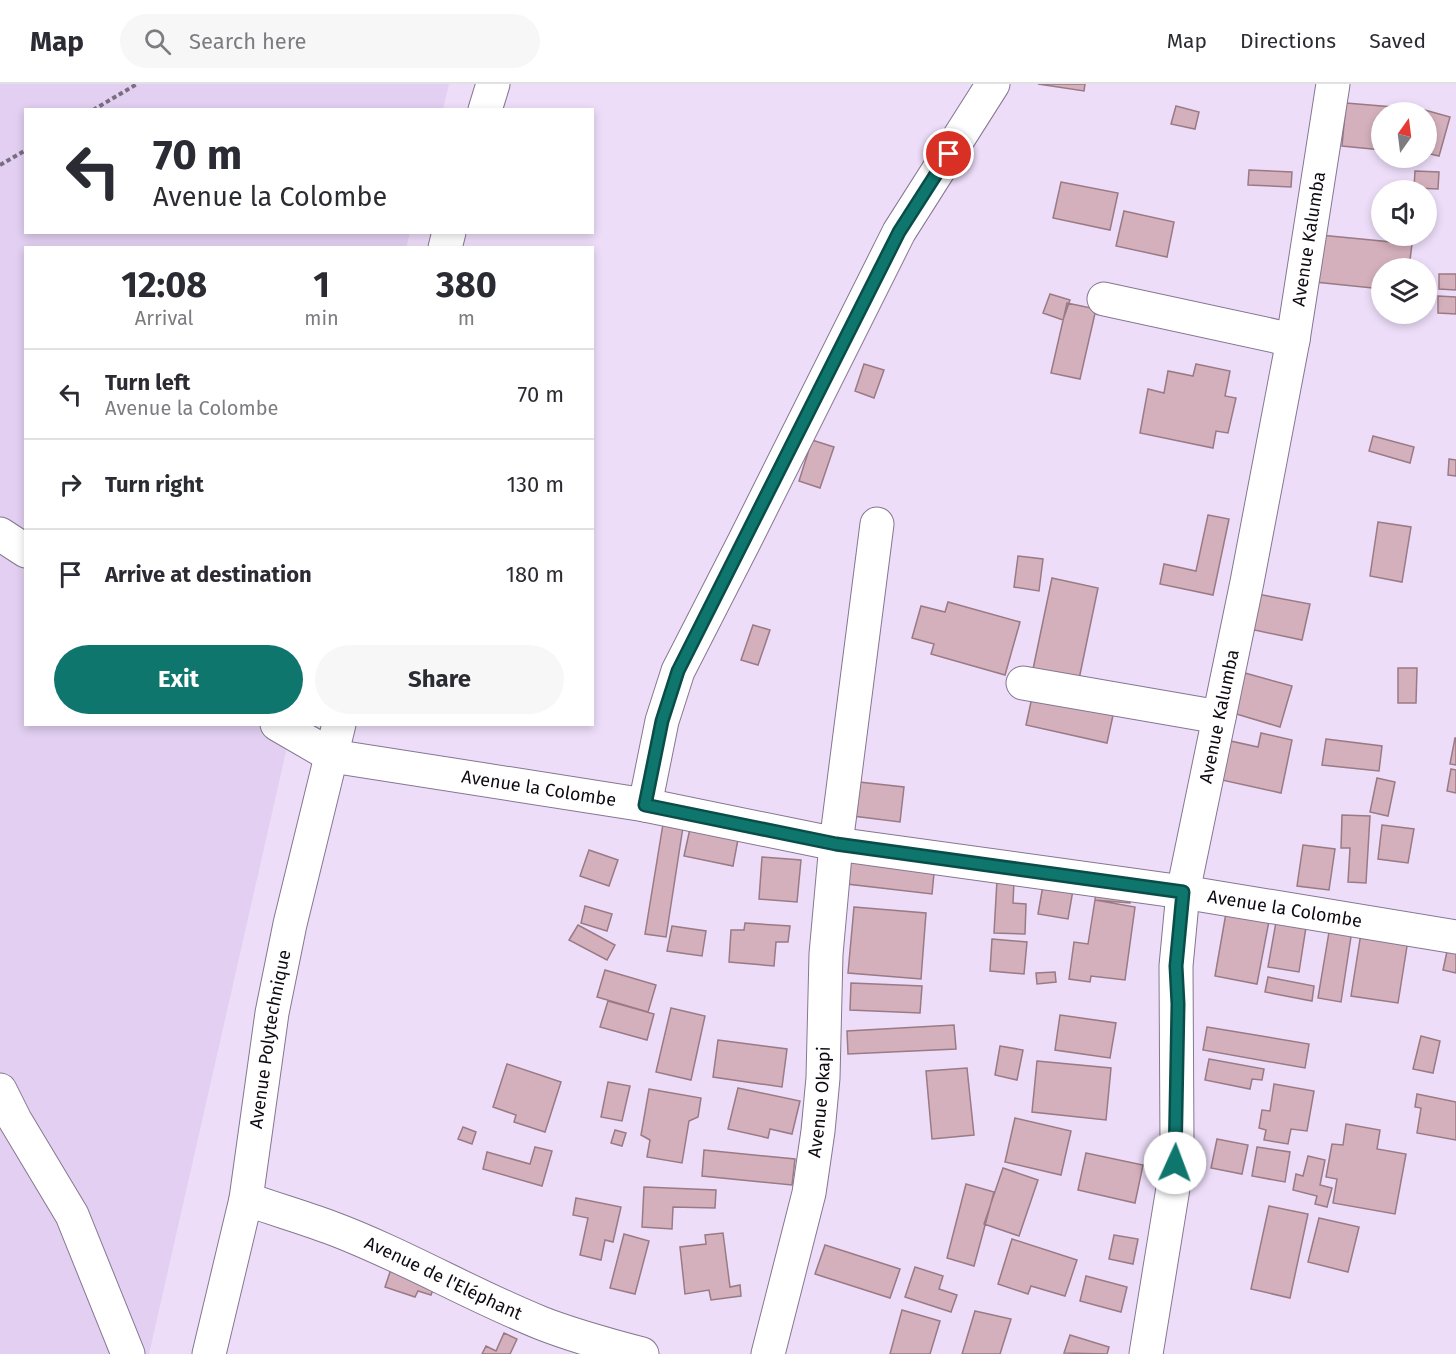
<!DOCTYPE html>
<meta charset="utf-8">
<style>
:root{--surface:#fff;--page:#f7f7f7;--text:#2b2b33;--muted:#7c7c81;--line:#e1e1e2;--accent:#0f766e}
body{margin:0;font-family:"Fira Sans",sans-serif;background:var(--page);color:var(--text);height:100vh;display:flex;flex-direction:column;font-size:22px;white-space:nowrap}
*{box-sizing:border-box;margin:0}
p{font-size:20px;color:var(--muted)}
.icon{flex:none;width:33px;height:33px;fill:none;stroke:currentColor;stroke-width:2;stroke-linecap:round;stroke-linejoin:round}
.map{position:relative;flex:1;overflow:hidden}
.sheet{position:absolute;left:24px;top:162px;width:570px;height:480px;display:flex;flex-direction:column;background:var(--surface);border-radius:0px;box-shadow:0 3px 9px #0003}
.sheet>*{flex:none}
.top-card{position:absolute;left:24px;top:24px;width:570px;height:126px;border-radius:0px;box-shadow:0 3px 9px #0003;background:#fff;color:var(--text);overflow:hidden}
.needle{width:39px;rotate:14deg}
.controls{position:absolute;left:1371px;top:18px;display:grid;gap:12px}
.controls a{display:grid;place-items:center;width:66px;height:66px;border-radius:50%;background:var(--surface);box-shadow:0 3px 9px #0003;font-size:30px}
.pin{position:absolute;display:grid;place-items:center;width:51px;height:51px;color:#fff;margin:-26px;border:3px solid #fff;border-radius:50%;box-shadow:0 2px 6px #0007}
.me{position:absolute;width:66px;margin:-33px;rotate:2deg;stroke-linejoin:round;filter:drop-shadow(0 0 4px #0008)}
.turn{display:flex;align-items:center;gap:21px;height:126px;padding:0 30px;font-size:27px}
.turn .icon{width:78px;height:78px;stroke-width:2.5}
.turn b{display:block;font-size:42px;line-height:51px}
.eta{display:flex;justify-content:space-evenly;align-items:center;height:102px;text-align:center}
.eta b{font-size:36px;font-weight:700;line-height:42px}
.action{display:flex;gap:12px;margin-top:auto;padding:12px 30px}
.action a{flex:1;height:69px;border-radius:36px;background:var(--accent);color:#fff;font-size:24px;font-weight:700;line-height:69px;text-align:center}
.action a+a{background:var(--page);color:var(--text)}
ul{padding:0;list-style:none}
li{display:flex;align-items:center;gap:18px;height:90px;padding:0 30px;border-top:2px solid var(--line)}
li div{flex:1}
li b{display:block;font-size:22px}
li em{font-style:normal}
header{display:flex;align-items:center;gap:36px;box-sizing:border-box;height:84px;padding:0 30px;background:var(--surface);border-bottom:2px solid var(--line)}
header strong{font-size:28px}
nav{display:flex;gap:33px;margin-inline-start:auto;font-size:21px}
.search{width:420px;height:54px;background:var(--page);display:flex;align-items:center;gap:15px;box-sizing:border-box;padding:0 21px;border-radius:33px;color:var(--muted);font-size:22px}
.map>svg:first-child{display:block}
.built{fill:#e2cff1}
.building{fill:#d4b0bc;stroke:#997a85;stroke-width:1.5}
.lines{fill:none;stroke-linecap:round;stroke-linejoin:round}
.minor-casing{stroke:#857790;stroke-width:35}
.path{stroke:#786e80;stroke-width:4;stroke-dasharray:4.5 3;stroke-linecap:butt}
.minor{stroke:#fff;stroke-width:33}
.route-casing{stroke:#0a4d48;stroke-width:15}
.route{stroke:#0f766e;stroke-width:10}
.labels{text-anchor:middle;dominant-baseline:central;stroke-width:6;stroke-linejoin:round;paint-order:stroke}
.street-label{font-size:18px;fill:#0e0912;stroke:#f7edfe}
</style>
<header>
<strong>Map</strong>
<div class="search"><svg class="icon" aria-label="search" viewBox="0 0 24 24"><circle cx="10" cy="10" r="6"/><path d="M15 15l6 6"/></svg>Search here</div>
<nav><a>Map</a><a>Directions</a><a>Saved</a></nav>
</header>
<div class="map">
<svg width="1456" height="1270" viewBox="0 0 1456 1270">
<rect width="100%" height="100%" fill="#edddf9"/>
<path class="built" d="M0,0H449L443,25L26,26V148L410,149L406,164H26V640L292,641L149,1270H0Z"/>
<path class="building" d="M1038,0H1085L1084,7Z
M1346,19L1393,23L1392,28H1382V66L1342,62Z
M1176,22L1199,28L1195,45L1171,40Z
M1414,23L1450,33L1439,72L1426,69V28H1412Z
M1249,86L1292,88L1291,103L1248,101Z
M1415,87L1439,88L1438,105L1414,104Z
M1061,98L1118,109L1110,146L1053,134Z
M1124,127L1174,138L1167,173L1116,162Z
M1320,151L1412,160L1409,184H1382V205L1315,198Z
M1439,190H1456V206L1439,205Z
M1050,210L1070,216L1063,236L1043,229Z
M1438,212L1456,213V230L1438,229Z
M1067,219L1096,225L1080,295L1051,289Z
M864,280L884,286L874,314L855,307Z
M1196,280L1230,287L1225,312L1236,314L1228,349L1216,347L1213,364L1140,349L1148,305L1164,309L1168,287L1193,292Z
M1373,352L1414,363L1410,379L1369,367Z
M812,356L834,363L820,404L799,397Z
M1449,375L1456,376V392L1448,391Z
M1208,431L1229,435L1213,511L1160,500L1164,480L1196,487Z
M1378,438L1411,443L1402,498L1370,492Z
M1018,472L1043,475L1039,507L1014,503Z
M1052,494L1098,504L1078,600L1032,590Z
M1252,509L1310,520L1302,556L1245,544Z
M948,518L1020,538L1005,591L931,570L934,560L912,554L921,522L945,528Z
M753,541L770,546L758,581L741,576Z
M1398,584H1417L1416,619H1398Z
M1245,589L1292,602L1280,643L1233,629Z
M1034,604L1115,622L1107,659L1026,641Z
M1261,649L1292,656L1281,709L1199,691L1208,652L1258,663Z
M1455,654H1456V681L1450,680Z
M1326,655L1382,662L1379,687L1322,681Z
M1451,685L1456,686V709L1447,707Z
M1377,694L1395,698L1388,732L1370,728Z
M850,697L904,703L900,738L845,731Z
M1342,731L1370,732L1366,799L1348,798L1350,764H1341Z
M663,740L683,743L666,853L645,850Z
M691,740L739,750L733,782L684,772Z
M1382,741L1414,745L1408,779L1378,775Z
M1303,761L1335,765L1329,806L1297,802Z
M589,766L618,776L609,802L580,792Z
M851,769L935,779L932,810L847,800Z
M762,773L801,776L797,818L759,815Z
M997,796L1014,797L1013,819L1026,820L1025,850L994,849Z
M1043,801L1073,806L1068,835L1038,830Z
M1097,801L1131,804L1130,819L1095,816Z
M1095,816L1135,823L1125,896L1091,892L1090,898L1069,895L1074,858L1088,860Z
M585,822L612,830L607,847L581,839Z
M854,823L926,829L921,895L848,889Z
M1226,829L1269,837L1257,900L1215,892Z
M1276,838L1306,843L1299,888L1268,883Z
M745,839L790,842L788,858H776L774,882L729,878L731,846H744Z
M578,841L615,861L607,876L569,856Z
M672,842L706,847L702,872L667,867Z
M1330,842L1352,846L1341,918L1318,914Z
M1361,849L1408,856L1398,919L1351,912Z
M992,855L1027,858L1024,890L990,887Z
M1448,863L1456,865V889L1443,886Z
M605,886L656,901L648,928L597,913Z
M1055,888L1056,898L1037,900L1036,889Z
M1268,893L1314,902L1312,917L1265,908Z
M851,899L922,902L920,929L850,926Z
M608,917L654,930L647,956L600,943Z
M671,924L705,932L691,996L656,988Z
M1060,931L1116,939L1110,974L1055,966Z
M954,941L956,965L848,970L847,947Z
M1207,943L1309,960L1305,984L1203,966Z
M1421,952L1440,957L1433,989L1413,985Z
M718,956L787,965L782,1003L713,993Z
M1000,962L1023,966L1017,996L995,991Z
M1209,975L1264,985L1262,996L1252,995L1250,1005L1205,996Z
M1037,977L1111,984L1106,1036L1032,1028Z
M507,980L561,998L545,1048L514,1038L516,1031L493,1023Z
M967,984L974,1051L932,1055L926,987Z
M608,998L630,1002L622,1037L601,1033Z
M1274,1000L1314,1007L1307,1047L1291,1045L1288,1060L1264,1056L1266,1046L1259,1044L1262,1026L1270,1027Z
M738,1004L800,1017L792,1050L770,1045L768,1054L728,1045Z
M649,1005L701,1014L698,1033L689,1037L682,1079L647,1073L650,1056L641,1051Z
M1417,1010L1456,1018V1056L1417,1049L1421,1024L1415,1023Z
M1015,1034L1071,1047L1061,1091L1005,1078Z
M1346,1040L1380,1046L1377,1065L1406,1070L1395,1130L1333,1119L1337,1095L1326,1093L1332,1060L1343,1061Z
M463,1043L476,1048L472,1060L458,1055Z
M615,1046L626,1049L622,1062L611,1059Z
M1217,1055L1248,1061L1242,1090L1211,1084Z
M535,1063L552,1067L542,1102L483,1085L487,1068L530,1080Z
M1257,1063L1290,1068L1285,1098L1252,1092Z
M704,1066L795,1075L792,1101L702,1092Z
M1086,1069L1143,1081L1135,1119L1078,1106Z
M1308,1072L1325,1076L1320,1101L1332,1104L1327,1123L1315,1120L1317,1112L1293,1106L1296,1090L1303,1092Z
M1003,1084L1038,1096L1019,1152L984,1140Z
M966,1100L994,1108L974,1182L947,1174Z
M644,1103L716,1106L715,1124L673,1123L672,1145L642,1143Z
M576,1114L621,1123L613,1158L605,1156L601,1176L580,1171L588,1134L573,1131Z
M1269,1122L1308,1130L1290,1214L1251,1205Z
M1319,1134L1359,1143L1348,1188L1308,1178Z
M723,1149L730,1203L740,1201L741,1212L711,1216L709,1206L685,1210L680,1163L706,1160L705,1151Z
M624,1150L649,1157L635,1210L610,1204Z
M1114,1151L1138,1155L1133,1180L1109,1175Z
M1012,1155L1077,1176L1065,1212L1031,1202L1028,1210L998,1200Z
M825,1161L900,1185L890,1214L815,1190Z
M392,1182L436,1197L431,1211L418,1207L415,1213L385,1203Z
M915,1183L943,1192L939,1205L957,1211L951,1228L905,1213Z
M1086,1192L1127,1203L1121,1228L1080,1217Z
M902,1226L940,1237L930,1270H890Z
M975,1227L1011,1235L1000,1270H962Z
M504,1249L517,1255L510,1270H482L486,1262L496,1267Z
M1070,1251L1109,1263L1107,1270L1064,1269Z"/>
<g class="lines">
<defs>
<g id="minor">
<path d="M485,26L493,0"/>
<path d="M445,164L449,148"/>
<path d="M1104,215L1293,256"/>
<path d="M0,450L26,467"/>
<path d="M1023,599L1219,633"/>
<path id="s1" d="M277,640L332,672L645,721L836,760L1183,808L1456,853"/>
<path d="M645,721L662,637L678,587L744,458L899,148L993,0"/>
<path d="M0,1006L15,1036L72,1131L128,1270"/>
<path id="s2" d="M246,1115C274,1125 302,1133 329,1143C402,1170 469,1210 541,1239C574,1252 608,1261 642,1270"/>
<path id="s3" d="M209,1270L246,1115L272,929L290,840L339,640"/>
<path id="s4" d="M768,1270L809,1109L818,1047L823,994L826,870L836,760L877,440"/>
<path id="s5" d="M1146,1270L1174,1098L1177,1061L1176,882L1183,808L1247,498L1293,256L1333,0"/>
</g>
</defs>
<use href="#minor" class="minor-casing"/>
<path class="path" d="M93,26L137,0
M0,81L26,66"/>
<use href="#minor" class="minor"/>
</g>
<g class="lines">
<defs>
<path id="route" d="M949,70L899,148L678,587L662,637L645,721L836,760L1183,808L1176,882L1178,920L1175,1079"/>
</defs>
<use href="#route" class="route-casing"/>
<use href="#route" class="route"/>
</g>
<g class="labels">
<g class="street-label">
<text stroke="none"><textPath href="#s5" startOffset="1130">Avenue Kalumba</textPath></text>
<text stroke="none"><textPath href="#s5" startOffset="644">Avenue Kalumba</textPath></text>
<text stroke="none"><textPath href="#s1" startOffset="273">Avenue la Colombe</textPath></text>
<text stroke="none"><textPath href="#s1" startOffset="1029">Avenue la Colombe</textPath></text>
<text stroke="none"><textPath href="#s3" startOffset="321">Avenue Polytechnique</textPath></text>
<text stroke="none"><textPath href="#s4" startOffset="258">Avenue Okapi</textPath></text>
<text stroke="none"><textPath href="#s2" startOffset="213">Avenue de l'Eléphant</textPath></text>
</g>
</g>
</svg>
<div class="controls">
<a><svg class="needle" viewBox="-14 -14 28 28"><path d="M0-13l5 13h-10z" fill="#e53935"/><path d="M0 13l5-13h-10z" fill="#7c7c81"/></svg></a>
<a><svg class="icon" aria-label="sound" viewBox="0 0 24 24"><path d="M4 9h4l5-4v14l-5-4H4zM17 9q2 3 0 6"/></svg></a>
<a><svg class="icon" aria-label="layers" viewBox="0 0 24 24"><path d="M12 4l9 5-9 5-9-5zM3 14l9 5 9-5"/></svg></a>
</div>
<div class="pin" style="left:949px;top:70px;background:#d93025"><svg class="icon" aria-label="arrive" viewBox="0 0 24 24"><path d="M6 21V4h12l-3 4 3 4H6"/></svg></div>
<svg class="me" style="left:1175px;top:1079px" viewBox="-20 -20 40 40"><circle r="19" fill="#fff"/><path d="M0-13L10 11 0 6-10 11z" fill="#0f766e"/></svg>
<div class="top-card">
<div class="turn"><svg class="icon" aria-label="left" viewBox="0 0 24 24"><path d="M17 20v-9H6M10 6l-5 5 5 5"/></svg><div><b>70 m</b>Avenue la Colombe</div></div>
</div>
<section class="sheet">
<div class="eta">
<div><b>12:08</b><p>Arrival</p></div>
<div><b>1</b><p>min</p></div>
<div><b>380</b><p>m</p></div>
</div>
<ul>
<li><svg class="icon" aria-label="left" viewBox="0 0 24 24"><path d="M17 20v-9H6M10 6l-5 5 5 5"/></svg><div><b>Turn left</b><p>Avenue la Colombe</p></div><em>70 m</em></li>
<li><svg class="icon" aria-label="right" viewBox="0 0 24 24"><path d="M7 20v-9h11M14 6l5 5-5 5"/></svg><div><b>Turn right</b></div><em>130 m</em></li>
<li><svg class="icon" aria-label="arrive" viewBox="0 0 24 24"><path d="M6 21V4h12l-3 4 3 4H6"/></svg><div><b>Arrive at destination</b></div><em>180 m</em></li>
</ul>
<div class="action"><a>Exit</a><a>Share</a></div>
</section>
</div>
